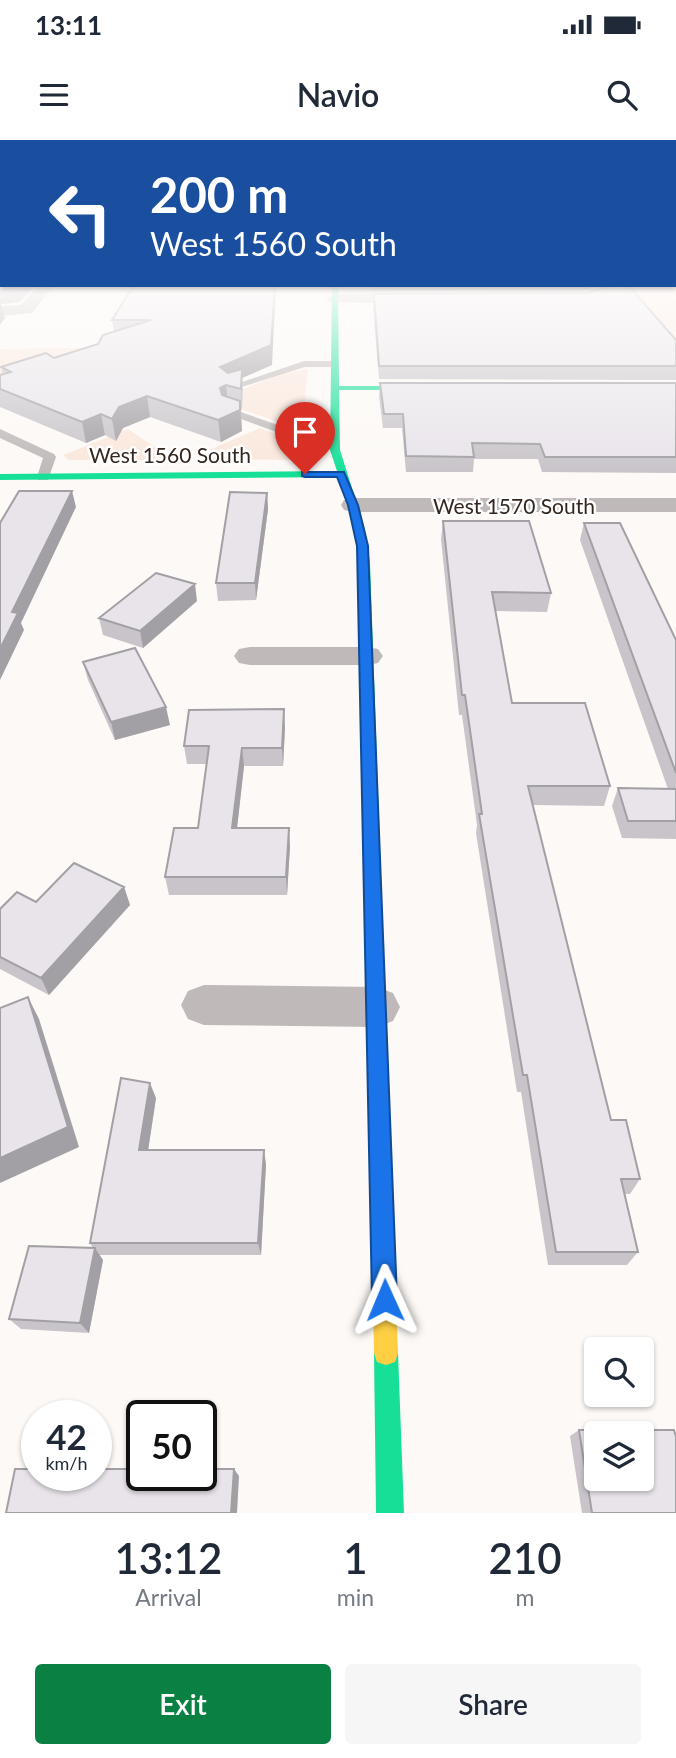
<!DOCTYPE html>
<style>
:root{--surface:#fff;--page:#f6f6f7;--text:#1f2937;--muted:#747a83;--accent:#0b8043}
body{margin:0;font-family:Lato,sans-serif;background:var(--page);color:var(--text);height:100vh;display:flex;flex-direction:column;font-size:26px;white-space:nowrap}
*{box-sizing:border-box;margin:0}
p{font-size:23px;color:var(--muted)}
.icon{flex:none;width:38px;height:38px;fill:none;stroke:currentColor;stroke-width:2;stroke-linecap:round;stroke-linejoin:round}
.map{position:relative;height:1373px;overflow:hidden}
.panel{display:flex;flex-direction:column;background:var(--surface);flex:1}
.panel>*{flex:none}
.hud{position:absolute;left:0px;top:0px;width:677px;height:147px;box-shadow:0 2px 5px #0004;background:#1a4fa0;color:#fff;overflow:hidden}
.fabs{position:absolute;left:584px;top:1197px;display:grid;gap:14px}
.fabs a{display:grid;place-items:center;width:70px;height:70px;border-radius:7px;background:var(--surface);box-shadow:0 2px 5px #0004;font-size:35px}
.speed{position:absolute;left:21px;top:1260px;display:flex;gap:14px;font-size:35px;font-weight:700;text-align:center}
.speed>*{display:grid;place-content:center;width:91px;height:91px;border-radius:50%;background:var(--surface);box-shadow:0 2px 5px #0004;line-height:1}
.speed small{font-size:18px;font-weight:400}
.speed .limit{border:4px solid #111;border-radius:10px;background:#fff;color:#111}
.pin{position:absolute;display:grid;place-items:center;width:60px;height:60px;color:#fff;margin:-72px -30px;border-radius:50% 50% 50% 0;rotate:-45deg;box-shadow:0 0 7px #0007}
.pin .icon{rotate:45deg}
.me{position:absolute;width:77px;margin:-38px;rotate:359deg;stroke-linejoin:round;filter:drop-shadow(0 0 5px #0008)}
.turn{display:flex;align-items:center;gap:24px;height:147px;padding:0 35px;font-size:32px}
.turn .icon{width:91px;height:91px;stroke-width:2.5}
.turn b{display:block;font-size:49px;line-height:60px}
.eta{display:flex;justify-content:space-evenly;align-items:center;height:119px;text-align:center}
.eta b{font-size:42px;font-weight:600;line-height:49px}
.primary-button{display:flex;gap:14px;margin-top:auto;padding:14px 35px}
.primary-button a{flex:1;height:80px;border-radius:7px;background:var(--accent);color:#fff;font-size:28px;font-weight:600;line-height:80px;text-align:center}
.primary-button a+a{background:var(--page);color:var(--text)}
.status{display:flex;justify-content:space-between;align-items:center;height:49px;padding:0 35px;background:var(--surface);direction:ltr}
.status svg{height:19px;fill:currentColor}
header{display:flex;justify-content:space-between;align-items:center;height:91px;padding:0 35px;background:var(--surface);font-size:32px;font-weight:600}
.map>svg:first-child{display:block}
.green{fill:#fae7db}
.lines{fill:none;stroke-linecap:round;stroke-linejoin:round}
.lane{fill:#bfb9b9;fill-rule:evenodd}
.street{fill:#bfb9b9;fill-rule:evenodd}
.fast{fill:#16e098;fill-rule:evenodd}
.slow{fill:#ffcf43;fill-rule:evenodd}
.wall{fill:#c8c4c9}
.shaded-wall{fill:#a2a0a4}
.building{fill:#e8e4ea;stroke:#a2a0a4;stroke-width:2;fill-rule:evenodd}
.route{fill:#1a73e8;stroke:#114b97;stroke-width:2}
.labels{text-anchor:middle;dominant-baseline:central;stroke-width:5;stroke-linejoin:round;paint-order:stroke}
.far-street-label{font-size:21px;fill:#33261e;stroke:#fff}
</style>
<div class="status"><b>13:11</b><svg viewBox="0 0 49 12"><path d="M0 12V9h3v3zM5 12V6h3v6zM10 12V3h3v9zM15 12V0h3v12zM26 1h20v11H26zM47 4h2v5h-2z"/></svg></div>
<header><svg class="icon" aria-label="menu" viewBox="0 0 24 24"><path d="M4 6h16M4 12h16M4 18h16"/></svg>Navio<svg class="icon" aria-label="search" viewBox="0 0 24 24"><circle cx="10" cy="10" r="6"/><path d="M15 15l6 6"/></svg></header>
<div class="map">
<svg width="676" height="1373" viewBox="0 0 676 1373">
<rect width="100%" height="100%" fill="#fcf9f6"/>
<path class="green" d="M624,145H676V210Z
M126,207L0,256V209Z
M308,229L302,286L288,285L240,269L238,251L280,234Z
M260,288L281,296L307,301L305,320L207,319L200,314Z
M128,289L174,320H69L63,315Z"/>
<g class="lines">
<path class="lane" d="M304,221H334L339,224L334,227H305L229,251L224,248Z
M229,268L281,286L334,290L340,294L334,298L279,293L225,273V269Z
M0,289L54,314L56,317L48,340H38L37,337L43,318L0,298Z"/>
<path class="street" d="M39,145H54L32,173L0,176V166L21,165Z
M335,154H427L435,159L427,164L329,162L327,159Z
M353,358H676V372H353L344,370L341,365L344,360Z
M250,507H367L378,509L383,516L378,523L367,525H250L239,523L234,516L239,509Z
M204,845L377,847L393,853L400,867L393,881L377,887L204,885L188,879L181,865L188,851Z"/>
<path class="fast" d="M332,145H338L339,246H432L436,248L432,250H339L340,310L365,389L370,423L381,736L379,741H367L365,736L358,423L355,389L339,337L0,340V334L337,331L330,310Z
M386,1201L395,1204L398,1213L404,1373H376L374,1213L377,1204Z"/>
<path class="slow" d="M373,730L379,731L381,736L398,1213L395,1222L386,1225L377,1222L374,1213L365,736L367,731Z"/>
</g>
<path class="wall" d="M134,145L272,225L242,238L243,249L242,270L241,269L242,291L221,302L150,277L123,288L116,301L105,295L86,303L0,267V235L3,234L1,227L54,218L98,204L114,192L112,180Z
M371,145H596L595,147L584,150L371,151Z
M374,154L676,200V240L379,239L373,166Z
M380,243H676V333L542,332L538,319H474L473,332H406L402,288H383L379,257Z
M267,353L268,369L256,460L218,461L216,443Z
M443,381L551,453L547,472L495,471L512,563L610,646L604,666L533,665L611,980L640,1039L630,1054H625L638,1112L627,1125H548L521,952H517L476,693L477,685L462,575H459L441,399Z
M584,383L676,500V699L622,698L612,666L618,648L668,649L580,400Z
M197,461L143,508L103,495L99,478Z
M83,522L170,585L115,600L88,540Z
M285,587L283,626H244L237,688L290,706L287,755H169L165,737L198,688L207,624H187L184,606Z
M124,747L130,765L49,855L0,829V769L36,762Z
M156,958L148,1010L266,1024L261,1115H99L103,1120L89,1193L21,1189L9,1179L93,1108L90,1103Z
M579,1290L676,1373H582L570,1296Z"/>
<path class="shaded-wall" d="M18,145H35L20,162L1,164L5,178L0,185V148Z
M275,145H276L272,225L242,238V270L241,238L222,247L220,227Z
M585,145H596L595,147L584,150Z
M226,245L228,265L222,269L220,248Z
M147,256L150,277L123,288L116,301L112,279L119,267Z
M240,261L242,291L221,302L218,280Z
M101,274L105,295L86,303L82,282Z
M72,351L76,367L21,483L24,490L0,540V509L12,472Z
M267,353L268,369L256,460L255,443Z
M195,444L197,461L143,508L140,491Z
M166,567L170,585L115,600L111,582Z
M284,569L285,587L283,626L282,608Z
M242,608L244,626L235,706L232,688Z
M289,688L290,706L287,755L286,737Z
M124,747L130,765L49,855L41,838Z
M28,857L39,879L79,1007L0,1043V1018Z
M150,943L156,958L146,1024L139,1010Z
M264,1010L266,1024L261,1115L258,1103Z
M95,1108L103,1120L89,1193L80,1183Z
M234,1329L239,1336L237,1373H231Z"/>
<path class="building" d="M0,140H2V145H18L16,147L0,148Z
M134,145H275L271,205L220,227L228,233L242,229L241,249L226,245L220,248L222,255L240,261V270L218,280L147,256L119,267L112,279L101,274L82,282L0,249V235L11,232L1,227L46,213L54,218L98,204L103,195L151,180H112Z
M615,145H628L676,200V226H379L374,154L587,153Z
M380,243H676V317H545L540,304L472,303L474,317L406,316L403,274H384Z
M19,351H72L12,472L18,473L0,509V383Z
M230,352L267,353L255,443H216Z
M443,381H529L551,453L492,452L512,563H585L610,646H528L611,980H626L640,1039H621L638,1112H556L527,935H523L479,674H482L465,555H462Z
M584,383H620L676,500V633Z
M156,433L195,444L140,491L99,478Z
M135,508L166,567L111,582L83,522Z
M284,569L282,608H242L232,688H289L286,737H165L174,688H198L209,606H184L189,570Z
M618,648L676,649V681H628Z
M74,723L124,747L41,838L0,817V769L17,752L36,762Z
M28,857L68,987L0,1018V868Z
M121,938L150,943L139,1010H264L258,1103H90Z
M29,1106L95,1108L80,1183L9,1179Z
M579,1290H674L676,1297V1373H592ZM597,1293H642V1339H597Z
M15,1329H37V1335H96V1329H142V1335H201V1329H234L231,1373H6Z"/>
<linearGradient id="sky" x2="0" y2="1"><stop stop-color="#8fcbef"/><stop offset="0.42" stop-color="#fefcfb"/><stop offset="1" stop-color="#fefcfb" stop-opacity="0"/></linearGradient>
<rect width="676" height="332" fill="url(#sky)"/>
<path class="route" d="M302,332H344L358,365L368,406L397,1160L393,1168L385,1172L376,1168L372,1160L357,406L348,365L337,337H305L302,336Z"/>
<g class="labels">
<g class="far-street-label">
<text x="170" y="314">West 1560 South</text>
<text x="514" y="365">West 1570 South</text>
</g>
</g>
</svg>
<div class="fabs">
<a><svg class="icon" aria-label="search" viewBox="0 0 24 24"><circle cx="10" cy="10" r="6"/><path d="M15 15l6 6"/></svg></a>
<a><svg class="icon" aria-label="layers" viewBox="0 0 24 24"><path d="M12 4l9 5-9 5-9-5zM3 14l9 5 9-5"/></svg></a>
</div>
<div class="speed"><div>42<small>km/h</small></div><div class="limit">50</div></div>
<div class="pin" style="left:305px;top:334px;background:#d93025"><svg class="icon" aria-label="arrive" viewBox="0 0 24 24"><path d="M6 21V4h12l-3 4 3 4H6"/></svg></div>
<svg class="me" style="left:385px;top:1160px" viewBox="-20 -20 40 40"><path d="M0-17L14 15 0 8-14 15z" fill="#1a73e8" stroke="#fff" stroke-width="4"/></svg>
<div class="hud">
<div class="turn"><svg class="icon" aria-label="left" viewBox="0 0 24 24"><path d="M17 20v-9H6M10 6l-5 5 5 5"/></svg><div><b>200 m</b>West 1560 South</div></div>
</div>
</div>
<section class="panel">
<div class="eta">
<div><b>13:12</b><p>Arrival</p></div>
<div><b>1</b><p>min</p></div>
<div><b>210</b><p>m</p></div>
</div>
<div class="primary-button"><a>Exit</a><a>Share</a></div>
</section>
